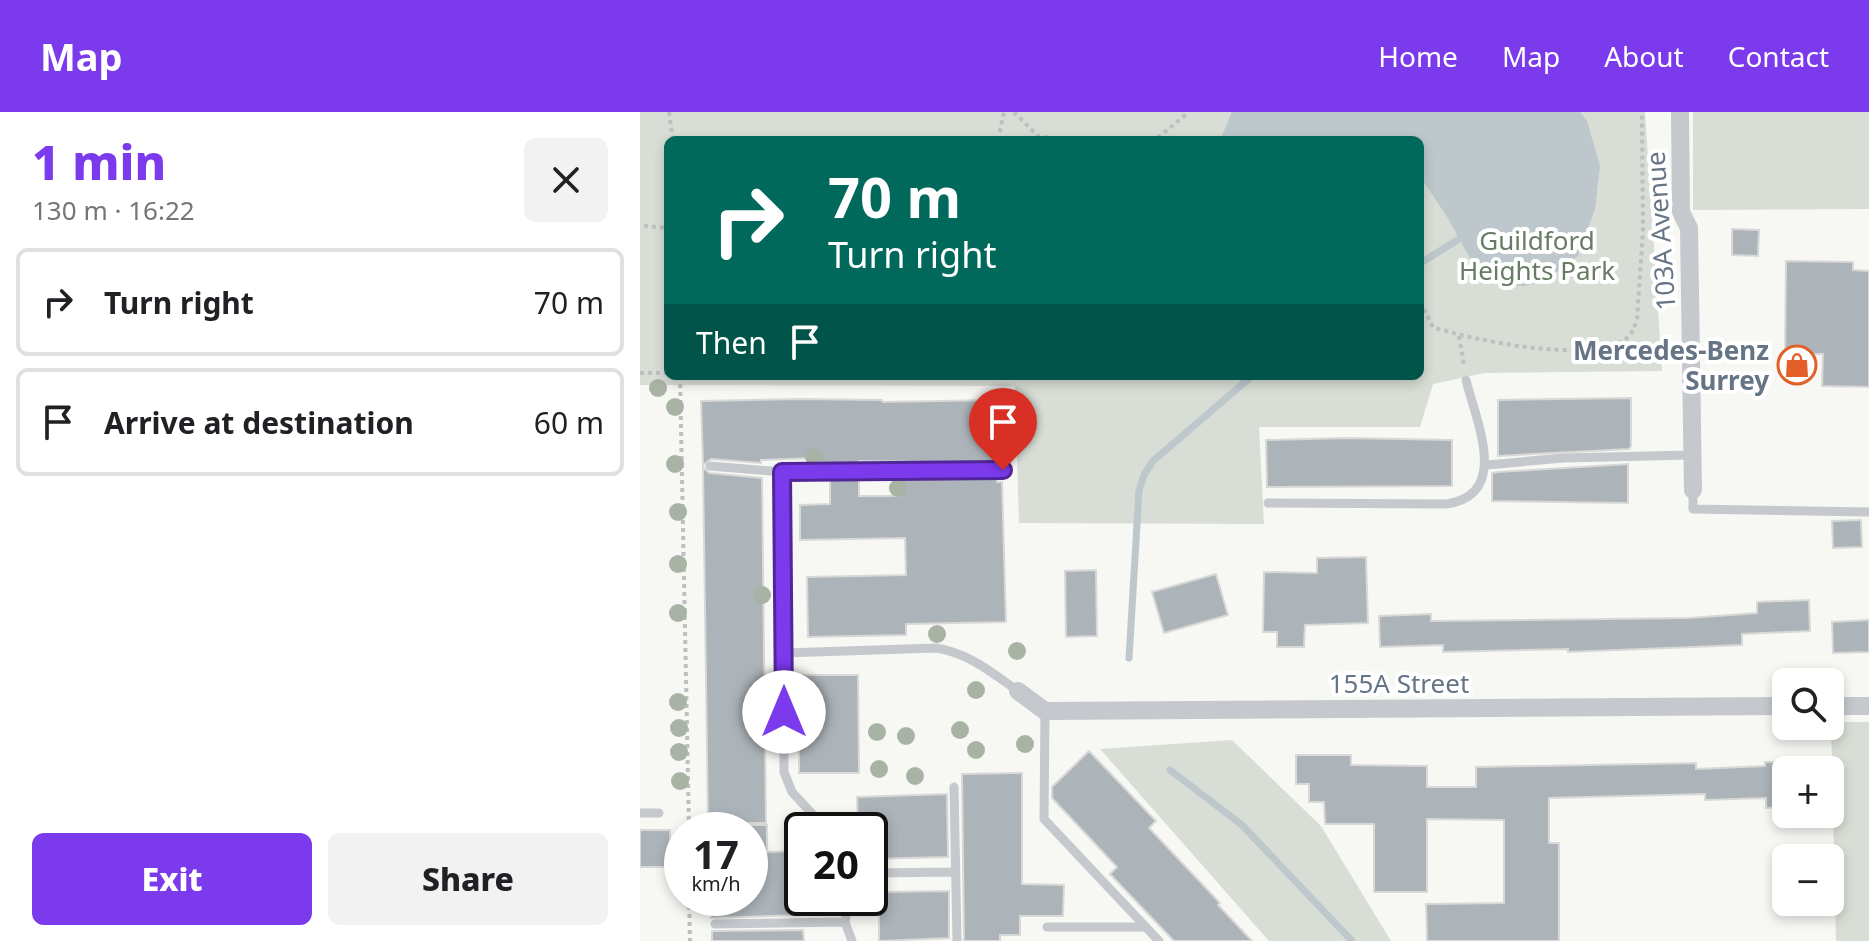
<!DOCTYPE html>
<meta charset="utf-8">
<style>
:root{--surface:#fff;--page:#f2f2f2;--text:#202124;--muted:#757577;--line:#e0e0e0;--accent:#7c3aed}
body{margin:0;font-family:"Noto Sans",sans-serif;background:var(--page);color:var(--text);height:100vh;display:flex;flex-direction:column;font-size:30px;white-space:nowrap}
*{box-sizing:border-box;margin:0}
p{font-size:26px;color:var(--muted)}
.icon{flex:none;width:44px;height:44px;fill:none;stroke:currentColor;stroke-width:2;stroke-linecap:round;stroke-linejoin:round}
.map{position:relative;flex:1;overflow:hidden}
.sheet{display:flex;flex-direction:column;background:var(--surface);width:640px}
.sheet>*{flex:none}
.top-card{position:absolute;left:24px;top:24px;width:760px;height:244px;border-radius:12px;box-shadow:0 4px 12px #0003;background:#00695c;color:#fff;overflow:hidden}
.controls{position:absolute;left:1132px;top:556px;display:grid;gap:16px}
.controls a{display:grid;place-items:center;width:72px;height:72px;border-radius:12px;background:var(--surface);box-shadow:0 4px 12px #0003;font-size:40px}
.speed{position:absolute;left:24px;top:700px;display:flex;gap:16px;font-size:40px;font-weight:700;text-align:center}
.speed>*{display:grid;place-content:center;width:104px;height:104px;border-radius:50%;background:var(--surface);box-shadow:0 4px 12px #0003;line-height:1}
.speed small{font-size:20px;font-weight:400}
.speed .limit{border:4px solid #111;border-radius:12px;background:#fff;color:#111}
.pin{position:absolute;display:grid;place-items:center;width:68px;height:68px;color:#fff;margin:-82px -34px;border-radius:50% 50% 50% 0;rotate:-45deg;box-shadow:0 0 8px #0007}
.pin .icon{rotate:45deg}
.me{position:absolute;width:88px;margin:-44px;rotate:0deg;stroke-linejoin:round;filter:drop-shadow(0 0 6px #0008)}
.turn{display:flex;align-items:center;gap:28px;height:168px;padding:0 32px;font-size:36px}
.turn .icon{width:104px;height:104px;stroke-width:2.5}
.turn b{display:block;font-size:56px;line-height:68px}
.then{display:flex;align-items:center;height:76px;padding:0 32px;background:#0003;gap:16px;font-size:30px}
.round{display:grid;place-items:center;flex:none;width:84px;height:84px;border-radius:12px;background:var(--page)}
.headline{display:flex;align-items:center;justify-content:space-between;height:136px;padding:0 32px}
h1{font-size:48px;font-weight:800;line-height:60px;color:var(--accent)}
.primary-button{display:flex;gap:16px;margin-top:auto;padding:16px 32px}
.primary-button a{flex:1;height:92px;border-radius:12px;background:var(--accent);color:#fff;font-size:32px;font-weight:800;line-height:92px;text-align:center}
.primary-button a+a{background:var(--page);color:var(--text)}
ul{padding:0;list-style:none}
li{display:flex;align-items:center;gap:24px;height:108px;margin:0 16px 12px;padding:0 16px;border:4px solid var(--line);border-radius:12px}
li div{flex:1}
li b{display:block;font-size:30px}
li em{font-style:normal}
header{display:flex;align-items:center;gap:48px;box-sizing:border-box;height:112px;padding:0 40px;background:var(--accent);color:#fff}
header strong{font-size:38px}
nav{display:flex;gap:44px;margin-inline-start:auto;font-size:28px}
main{display:flex;flex:1;min-height:0}
.map>svg:first-child{display:block}
.green{fill:#d8ded5;fill-rule:evenodd}
.water{fill:#bdc7cc}
.lines{fill:none;stroke-linecap:round;stroke-linejoin:round}
.stream{stroke:#bdc7cc;stroke-width:7}
.building{fill:#acb3b9;stroke:#d8d9d6;stroke-width:2}
.path{stroke:#bdbfc1;stroke-width:4;stroke-dasharray:4 4;stroke-linecap:butt}
.service{stroke:#c5c8cc;stroke-width:9}
.minor{stroke:#c5c8cc;stroke-width:18}
.tree{fill:#a8b3a5}
.route-casing{stroke:#51269a;stroke-width:20}
.route{stroke:#7c3aed;stroke-width:14}
.labels{text-anchor:middle;dominant-baseline:central;stroke-width:8;stroke-linejoin:round;paint-order:stroke}
.street-label{font-size:26px;fill:#667585;stroke:#fff}
.park-label{font-size:26px;fill:#687c65;stroke:#fff}
.poi-label{font-size:26px;font-weight:bold;fill:#667585;stroke:#fff;text-anchor:end}
</style>
<header>
<strong>Map</strong>
<nav><a>Home</a><a>Map</a><a>About</a><a>Contact</a></nav>
</header>
<main>
<section class="sheet">
<div class="headline"><div><h1>1 min</h1><p>130 m · 16:22</p></div><a class="round"><svg class="icon" aria-label="close" viewBox="0 0 24 24"><path d="M6 6l12 12M18 6L6 18"/></svg></a></div>
<ul>
<li><svg class="icon" aria-label="right" viewBox="0 0 24 24"><path d="M7 20v-9h11M14 6l5 5-5 5"/></svg><div><b>Turn right</b></div><em>70 m</em></li>
<li><svg class="icon" aria-label="arrive" viewBox="0 0 24 24"><path d="M6 21V4h12l-3 4 3 4H6"/></svg><div><b>Arrive at destination</b></div><em>60 m</em></li>
</ul>
<div class="primary-button"><a>Exit</a><a>Share</a></div>
</section>
<div class="map">
<svg width="1229" height="829" viewBox="0 0 1229 829">
<rect width="100%" height="100%" fill="#f7f7f4"/>
<path class="green" d="M0,0H1005L1022,259L844,261L793,272L780,315H619L624,412L379,411L375,274L0,273ZM28,28H780V264H28Z
M1053,0H1229V97L1053,98Z
M1191,610H1229V829H1196Z
M592,628L681,714L751,829H629L460,637Z"/>
<path class="water" d="M592,0H940L947,9L960,53L955,97L938,144L906,168L885,174L857,172L838,161L809,108L780,64V28H580Z"/>
<g class="lines">
<path class="stream" d="M784,149L819,127
M489,546L499,379L504,363L513,349L612,264
M530,658L602,713L712,829"/>
</g>
<path class="building" d="M1092,117L1119,118L1118,144L1092,143Z
M1146,149L1213,150V158L1229,159V275L1182,274L1183,242H1145Z
M991,286V334L989,337L858,344V288Z
M159,287L242,288L243,290L356,288L357,351L219,349V352H173V346L121,348V351L71,347L63,353L61,289Z
M706,326L812,328V374L627,375L626,328Z
M988,352V391L852,389V361L858,360Z
M63,355L69,361L122,366L126,711H68Z
M260,366H357V370H362L366,510L266,512V523L168,525L167,465L266,463L265,426L160,428V393L190,392V367H219V384H260Z
M1221,408L1222,435L1193,436L1192,409Z
M726,445L728,511L665,513L664,535H637V520H623L624,460L677,461V446Z
M456,458L457,524L426,525L425,459Z
M576,462L588,503L524,521L512,480Z
M1169,488L1170,519L1102,522V533L928,540V537L803,540V533L740,535L739,504L791,502V509L1049,506L1117,501V490Z
M1229,508V540L1193,541L1192,510Z
M159,563H218L219,661H159Z
M449,639L516,709L509,716L580,791L578,793L612,829H534L470,762L477,755L412,686V675Z
M656,643H711V653L787,654V675H836V655L1056,651V657L1125,654V650H1146V682H1143V695L1126,696V686L1065,688V682L909,686V731H919V829H787L786,792L864,791V708L787,707V780H734V712H685L684,690H669V672H656Z
M382,661V772L424,773L423,804H380V823H360V829H324L322,662Z
M307,682L308,745L230,747V718H218L217,685Z
M110,713H127V740L159,739L163,803L71,806V786H110Z
M0,718H30V755H0Z
M309,779V826L239,829V780Z
M163,818L164,829H72V819Z"/>
<g class="lines">
<path class="path" d="M29,0L33,28
M374,0L398,24L421,28
M358,28L364,0
M510,28L520,24L549,0
M4,114L28,116
M780,190L793,215C835,229 945,251 984,228C992,223 994,216 997,207L1003,119L1002,0
M819,224L824,253
M0,261H28
M40,264L49,718
M49,786L50,829"/>
<path class="service" d="M847,353L923,346L1051,343
M70,354L142,360
M1053,378V397L1229,400
M628,391L806,392C871,383 836,309 826,268
M144,541L296,536C329,541 352,561 378,579
M405,599L404,707L519,829
M314,675L317,829
M0,701H19
M187,718L152,680L144,660L142,360L363,358
M230,761L315,760
M209,786L205,810L212,829
M75,812L205,810
M407,815H506"/>
<path class="minor" d="M1040,0L1041,100L1049,116L1053,378
M378,579L405,599L1146,594
M1190,594H1229"/>
</g>
<g class="tree">
<circle cx="18" cy="276" r="9"/>
<circle cx="35" cy="295" r="9"/>
<circle cx="174" cy="345" r="9"/>
<circle cx="35" cy="352" r="9"/>
<circle cx="258" cy="376" r="9"/>
<circle cx="38" cy="400" r="9"/>
<circle cx="38" cy="452" r="9"/>
<circle cx="122" cy="483" r="9"/>
<circle cx="38" cy="501" r="9"/>
<circle cx="297" cy="522" r="9"/>
<circle cx="377" cy="539" r="9"/>
<circle cx="336" cy="578" r="9"/>
<circle cx="38" cy="590" r="9"/>
<circle cx="120" cy="598" r="9"/>
<circle cx="39" cy="616" r="9"/>
<circle cx="320" cy="618" r="9"/>
<circle cx="237" cy="620" r="9"/>
<circle cx="266" cy="624" r="9"/>
<circle cx="385" cy="632" r="9"/>
<circle cx="336" cy="638" r="9"/>
<circle cx="39" cy="640" r="9"/>
<circle cx="239" cy="657" r="9"/>
<circle cx="275" cy="664" r="9"/>
<circle cx="40" cy="669" r="9"/>
</g>
<g class="lines">
<defs>
<path id="route" d="M144,600L142,360L363,358"/>
</defs>
<use href="#route" class="route-casing"/>
<use href="#route" class="route"/>
</g>
<defs>
<symbol id="shop-ring" viewBox="-11 -11 22 22"><circle r="9.5" fill="#fff" stroke="#e25f29" stroke-width="1.5"/><path d="M-5-2.5h2.3a2.7 3.5 0 0 1 5.4 0H5L5.5 6h-11ZM-1.5-2.5h3a1.5 2.3 0 0 0-3 0Z" fill="#e25f29"/></symbol>
</defs>
<g fill-rule="evenodd">
<use href="#shop-ring" x="1135" y="231" width="44" height="44"/>
</g>
<g class="labels">
<g class="street-label">
<text transform="translate(1020 119) rotate(-94)">103A Avenue</text>
<text x="759" y="571">155A Street</text>
</g>
<g class="park-label">
<text x="897" y="128">Guildford<tspan x="897" dy="30">Heights Park</tspan></text>
</g>
<g class="poi-label">
<text x="1129" y="238">Mercedes-Benz<tspan x="1129" dy="30">Surrey</tspan></text>
</g>
</g>
</svg>
<div class="controls">
<a><svg class="icon" aria-label="search" viewBox="0 0 24 24"><circle cx="10" cy="10" r="6"/><path d="M15 15l6 6"/></svg></a>
<a>+</a>
<a>−</a>
</div>
<div class="speed"><div>17<small>km/h</small></div><div class="limit">20</div></div>
<div class="pin" style="left:363px;top:358px;background:#d93025"><svg class="icon" aria-label="arrive" viewBox="0 0 24 24"><path d="M6 21V4h12l-3 4 3 4H6"/></svg></div>
<svg class="me" style="left:144px;top:600px" viewBox="-20 -20 40 40"><circle r="19" fill="#fff"/><path d="M0-13L10 11 0 6-10 11z" fill="#7c3aed"/></svg>
<div class="top-card">
<div class="turn"><svg class="icon" aria-label="right" viewBox="0 0 24 24"><path d="M7 20v-9h11M14 6l5 5-5 5"/></svg><div><b>70 m</b>Turn right</div></div>
<div class="then">Then<svg class="icon" aria-label="arrive" viewBox="0 0 24 24"><path d="M6 21V4h12l-3 4 3 4H6"/></svg></div>
</div>
</div>
</main>
